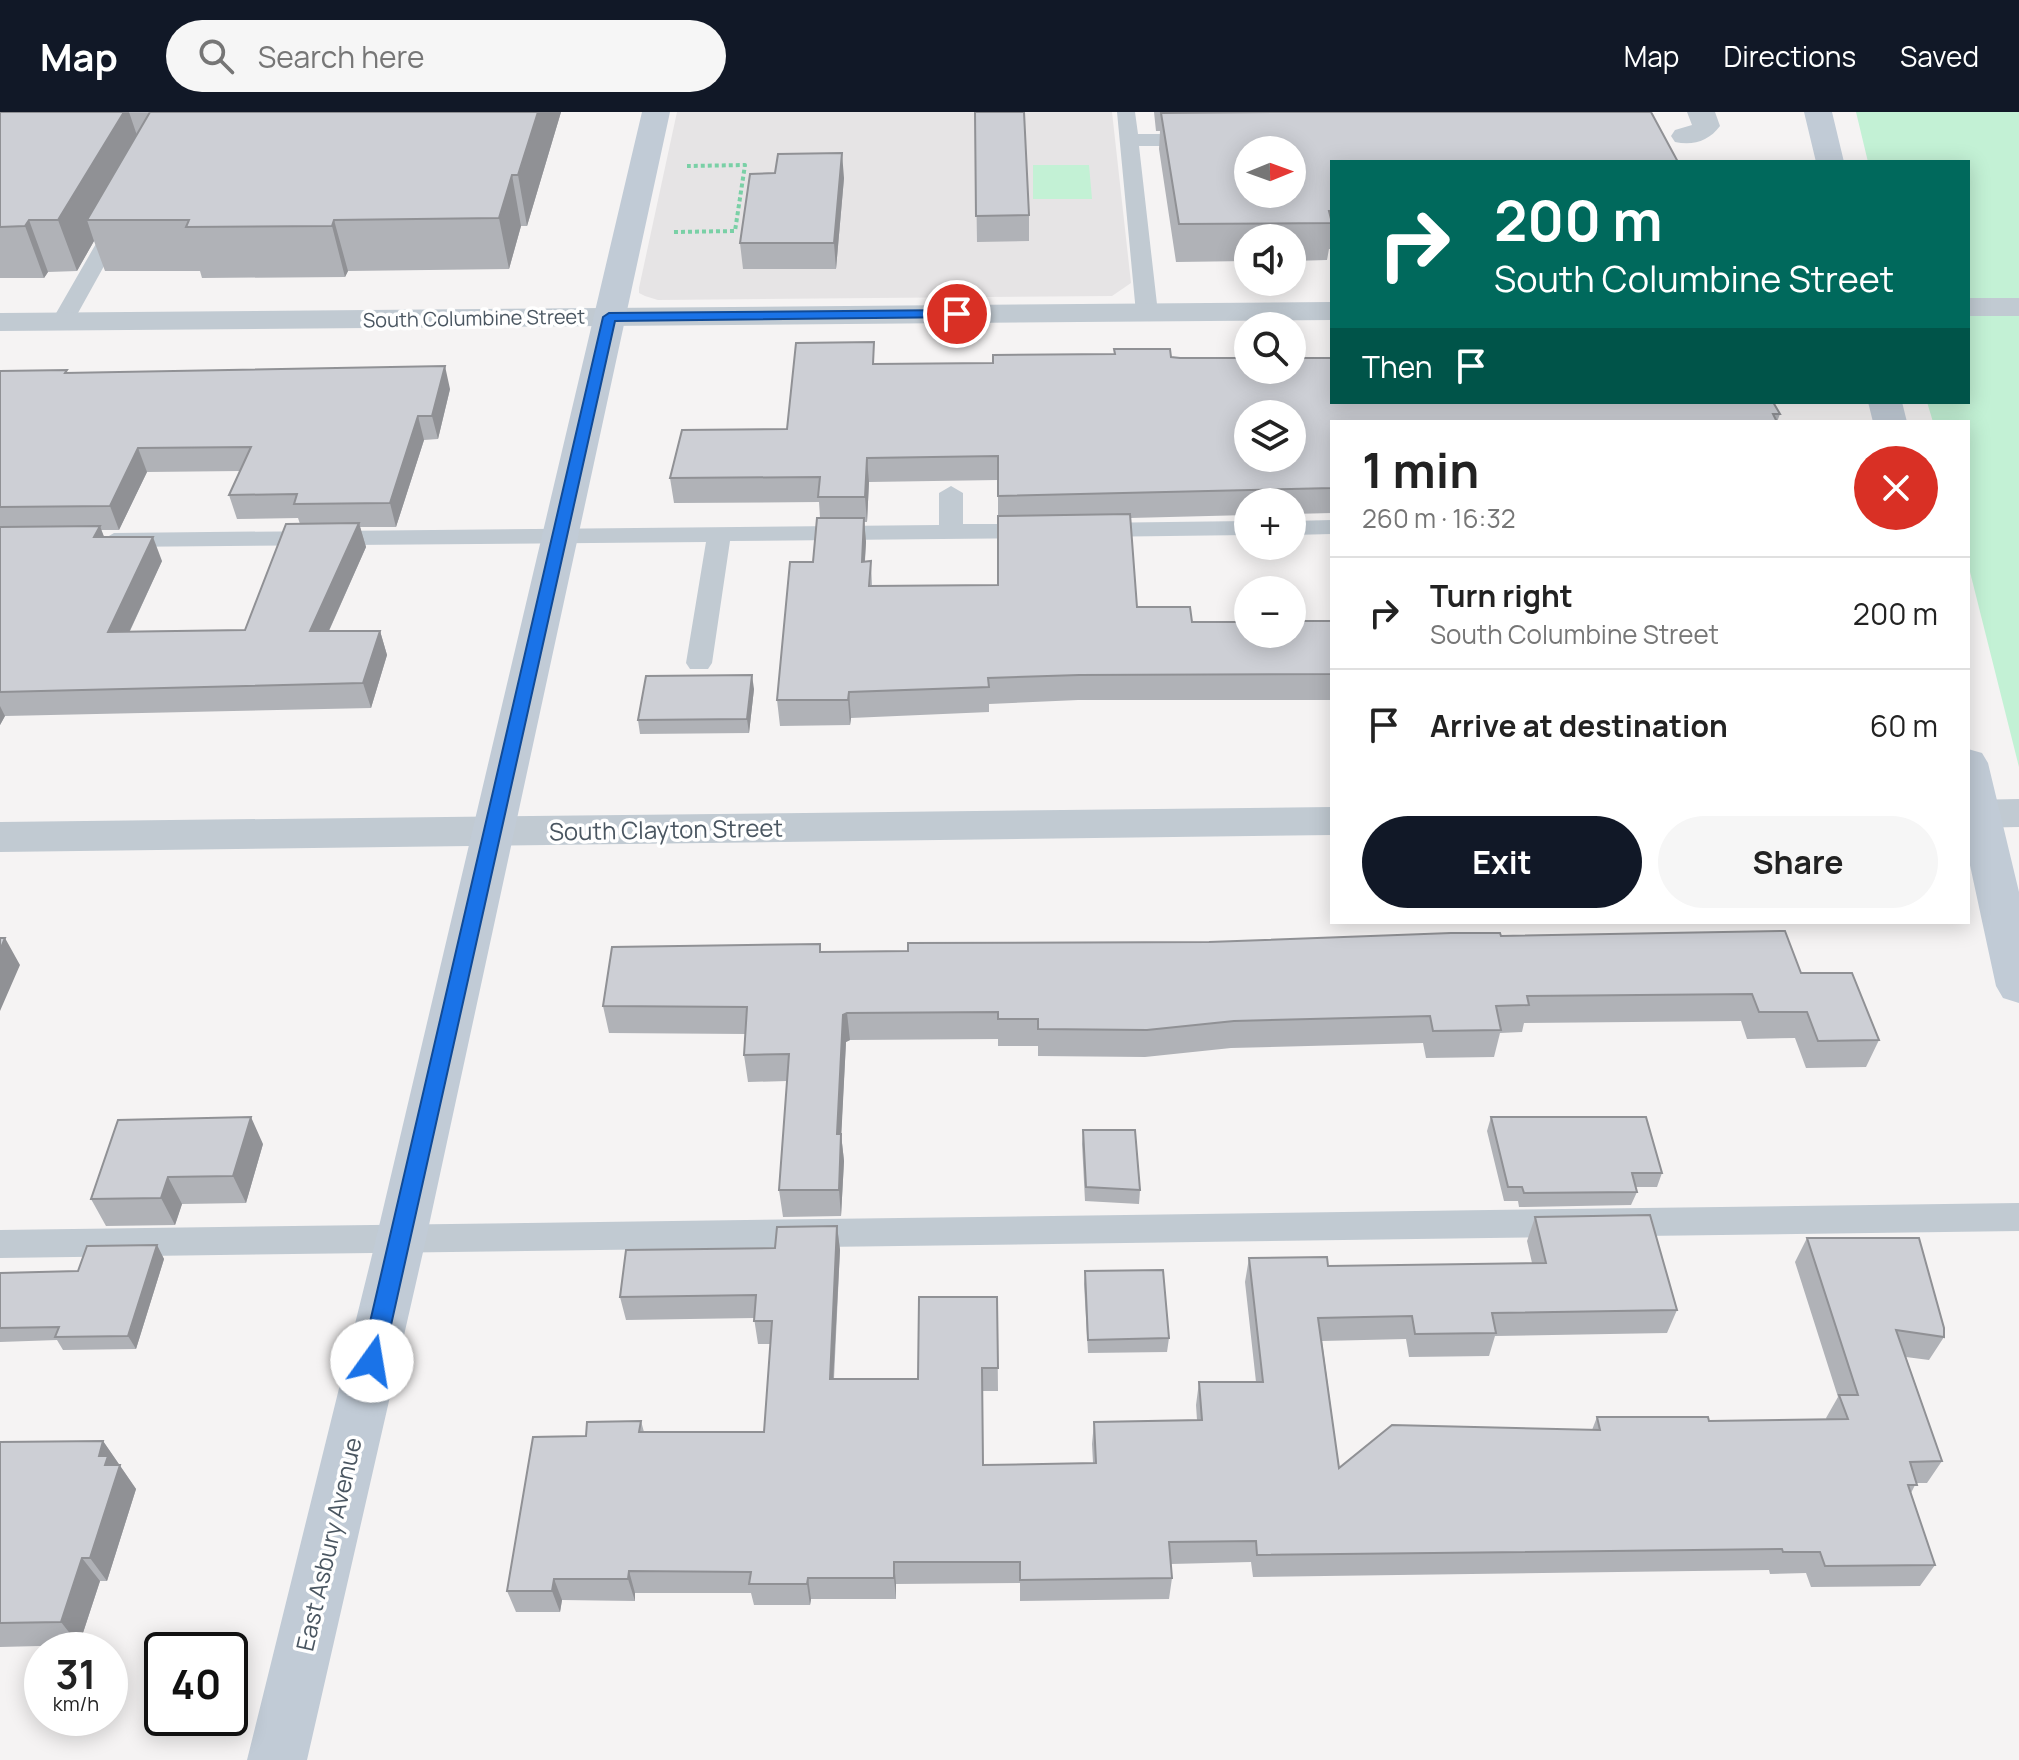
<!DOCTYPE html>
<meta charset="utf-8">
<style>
:root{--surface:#fff;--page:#f6f6f6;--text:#222;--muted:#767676;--line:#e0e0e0;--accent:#111827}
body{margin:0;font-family:Manrope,sans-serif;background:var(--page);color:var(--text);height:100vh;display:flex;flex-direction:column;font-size:30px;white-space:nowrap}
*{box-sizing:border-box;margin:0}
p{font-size:26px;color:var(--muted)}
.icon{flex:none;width:44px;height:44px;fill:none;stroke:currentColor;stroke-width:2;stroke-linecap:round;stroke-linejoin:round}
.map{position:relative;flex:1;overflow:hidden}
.details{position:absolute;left:1330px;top:308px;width:640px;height:504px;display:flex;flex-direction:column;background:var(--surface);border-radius:0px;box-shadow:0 4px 20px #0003}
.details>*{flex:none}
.top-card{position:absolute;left:1330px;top:48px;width:640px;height:244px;border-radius:0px;box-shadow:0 4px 20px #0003;background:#00695c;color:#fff;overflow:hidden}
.needle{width:52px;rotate:89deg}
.tools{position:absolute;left:1234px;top:24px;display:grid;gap:16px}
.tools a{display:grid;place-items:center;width:72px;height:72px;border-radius:50%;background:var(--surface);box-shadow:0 4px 20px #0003;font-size:40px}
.speed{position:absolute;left:24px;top:1520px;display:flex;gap:16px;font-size:40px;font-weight:700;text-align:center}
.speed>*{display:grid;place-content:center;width:104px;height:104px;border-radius:50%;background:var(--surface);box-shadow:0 4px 20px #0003;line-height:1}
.speed small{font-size:20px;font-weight:400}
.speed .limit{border:4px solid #111;border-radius:12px;background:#fff;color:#111}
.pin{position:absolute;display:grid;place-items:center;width:68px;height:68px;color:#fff;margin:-34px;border:4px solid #fff;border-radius:50%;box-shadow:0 2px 8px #0007}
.me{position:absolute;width:88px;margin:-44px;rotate:13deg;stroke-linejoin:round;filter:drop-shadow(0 0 6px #0008)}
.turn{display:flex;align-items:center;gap:28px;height:168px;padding:0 32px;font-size:36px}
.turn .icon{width:104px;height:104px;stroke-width:2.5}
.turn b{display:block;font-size:56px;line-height:68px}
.then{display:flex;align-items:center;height:76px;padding:0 32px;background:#0003;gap:16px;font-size:30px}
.round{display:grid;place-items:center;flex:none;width:84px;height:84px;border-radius:42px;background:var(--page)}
.overview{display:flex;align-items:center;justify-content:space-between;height:136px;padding:0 32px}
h1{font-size:48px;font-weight:700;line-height:60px}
.cta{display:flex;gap:16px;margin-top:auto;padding:16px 32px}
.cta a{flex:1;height:92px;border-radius:48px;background:var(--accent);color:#fff;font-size:32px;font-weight:700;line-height:92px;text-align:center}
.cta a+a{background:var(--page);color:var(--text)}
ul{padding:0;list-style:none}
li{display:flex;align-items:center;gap:24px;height:112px;padding:0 32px;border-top:2px solid var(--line)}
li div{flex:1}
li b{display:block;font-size:30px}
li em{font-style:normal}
header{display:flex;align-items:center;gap:48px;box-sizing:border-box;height:112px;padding:0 40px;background:var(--accent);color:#fff}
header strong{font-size:38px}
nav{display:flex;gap:44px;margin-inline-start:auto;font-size:28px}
.search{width:560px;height:72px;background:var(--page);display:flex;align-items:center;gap:20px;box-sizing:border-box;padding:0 28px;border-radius:44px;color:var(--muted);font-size:30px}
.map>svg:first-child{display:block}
.education{fill:#e6e4e5}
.green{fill:#c3f1d5}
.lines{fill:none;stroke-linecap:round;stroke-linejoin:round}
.path{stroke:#7ad0a6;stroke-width:4;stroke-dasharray:4 3;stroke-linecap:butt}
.lane{fill:#c1cad2;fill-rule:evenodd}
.street{fill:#c1cad2;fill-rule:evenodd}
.secondary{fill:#c1cbd6;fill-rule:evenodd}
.wall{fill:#b0b2b7;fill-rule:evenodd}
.shaded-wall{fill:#909195}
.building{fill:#cdcfd5;stroke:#909195;stroke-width:2;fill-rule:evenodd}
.route{fill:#1a73e8;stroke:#114b97;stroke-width:2}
.labels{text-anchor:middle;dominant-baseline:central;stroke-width:7;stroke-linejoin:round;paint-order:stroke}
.far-street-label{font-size:20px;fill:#4a5661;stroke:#fff}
.street-label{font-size:24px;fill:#4a5661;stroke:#fff}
</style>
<header>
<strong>Map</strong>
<div class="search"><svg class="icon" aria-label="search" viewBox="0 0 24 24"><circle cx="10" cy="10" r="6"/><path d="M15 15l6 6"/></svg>Search here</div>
<nav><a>Map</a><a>Directions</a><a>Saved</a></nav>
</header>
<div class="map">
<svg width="2019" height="1648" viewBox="0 0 2019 1648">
<rect width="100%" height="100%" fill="#f5f3f3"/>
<path class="education" d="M677,0H1112L1131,171L1112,184L658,188L645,184L639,181V176Z"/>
<path class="green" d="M1856,0H2019V655L1968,452V310H1933L1927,290H1968V50H1868Z
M1033,53H1089L1092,87H1033Z"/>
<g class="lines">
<path class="path" d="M674,120L735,119L745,53L687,54"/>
<path class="lane" d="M1117,0H1135L1138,22H1199L1208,28L1199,34H1139L1158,201L1147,207L1136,201Z
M119,103L129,109L73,210L70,215H54L51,210L109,109Z
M951,374L963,381V412H1038L1050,419L1038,426L730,429L712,551L708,557H690L686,551L706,430L114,435L102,428L114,421L939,413V381Z
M1332,408V422L1292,423V409Z
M1248,409V423L1090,425L1078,418L1090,411Z
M2019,1091V1119L0,1146V1118Z"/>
<path class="street" d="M1687,0H1715L1720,14C1709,29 1693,34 1675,30L1671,24L1675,18L1692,13Z
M1968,186H2019V204H1968Z
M1332,190V208L0,219V201Z
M2019,687V715L1968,716V688Z
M1332,695V723L0,740V710Z"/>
<path class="secondary" d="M642,0H670L426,1127L307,1648H247L376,1127Z
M1804,0H1832L1844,50H1816Z
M1868,290H1902L1907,310H1873Z
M1968,637L1982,641L1988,651L2019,780V891L2003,886L1996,874L1968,744Z"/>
</g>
<path class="wall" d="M0,0H561L527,114H521L509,157L348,159L345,165L202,166L200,159H105L94,129L77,159L48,160L44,166H0Z
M962,0H1059H1024L1029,103V129L977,130L975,0Z
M1154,0H1651L1332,50V137H1329L1327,148L1292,149V126H1248V149L1176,150L1159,37L1160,19H1156Z
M844,66L836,157H743L740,131Z
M1114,237L1180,246L1780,302L1777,310H1332V404V401L1292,402V390H1248V403L1130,406L1137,495L1192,510L1332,509V588H1078L989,592V600L851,606L850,613L780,614L777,588L813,450L820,406L819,390L674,391L670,366L787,317L875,252L993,251L1114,242ZM998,368V473L872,474L871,449H865L866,430L864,410H867L869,370Z
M0,259L450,277L438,327L424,328L396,415H360L366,435L329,519H380L387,543L371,596L5,604L0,613ZM240,359L229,383L237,407L298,406L300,412L245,518L130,519L162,449L104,425L101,418H119L147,360Z
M754,577L749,621L640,622L638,608Z
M1501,824L1801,861L1879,928L1866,955L1806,956L1795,926L1747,927L1741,909L1524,911L1522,920L1500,921L1494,945L1426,946L1423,931L1231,936L1145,945L1038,944V934H998V927L850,928L846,930L841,1022L844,1049L841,1104L783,1105L779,1078L787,969L748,970L744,943L745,922L609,921L603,894L821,840L908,839L1209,830Z
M1491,1005L1662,1061L1657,1075H1635L1637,1080L1631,1093L1519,1095L1518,1089H1504L1487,1019Z
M1083,1018L1140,1078L1139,1092L1085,1089L1082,1032Z
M263,1032L246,1091L182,1092L175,1113L106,1114L91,1087Z
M1535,1105L1677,1198L1667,1221L1495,1224L1489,1244L1409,1245L1406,1227L1322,1229L1339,1356L1592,1318L1597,1305L1709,1309L1827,1308L1826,1306L1838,1285L1795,1150L1807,1126L1944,1225L1929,1248L1906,1245L1942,1349L1927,1371H1916L1911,1381L1935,1453L1920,1474L1811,1475L1806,1461L1770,1462L1769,1458L1253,1465L1251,1450L1171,1452L1172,1466L1169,1487L1020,1489V1471L896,1472V1487H811L810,1493H754L751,1481H635V1489L562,1488L560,1500H516L507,1479L586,1324L641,1309L644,1320H764L771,1232H758L754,1206L626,1208L620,1185L775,1136L837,1114L840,1138L834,1267H918L997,1185L998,1279H983V1353L1093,1351L1092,1332L1094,1310L1197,1308L1196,1293L1199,1270H1256L1245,1170L1249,1146L1328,1154L1532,1151L1527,1129Z
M157,1133L164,1147L136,1237L63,1238L57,1228L0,1230V1161L78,1159Z
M1085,1159L1169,1226L1167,1240L1088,1241L1084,1172Z
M103,1329L136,1377L107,1469H100L79,1533L0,1535V1330Z"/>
<path class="shaded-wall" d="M124,0H129L144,44L87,108L94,129L77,159L58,108Z
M538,0H561L527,114L518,63Z
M842,41L844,66L836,157L834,131Z
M512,63L521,114L509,157L499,106Z
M29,108L48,160L44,166L25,114Z
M334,108L348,159L345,165L332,114Z
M445,254L450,277L438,327L432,304Z
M418,304L424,328L396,415L390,391Z
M138,336L147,360L119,418L110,394Z
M867,346L869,370L867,410L865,385Z
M864,406L866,430L863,475L862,450Z
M359,411L366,435L318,543L310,519Z
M100,414L109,438L94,425Z
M153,425L162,449L118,544L108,520Z
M380,519L387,543L371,596L363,571Z
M752,563L754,577L749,621L747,607Z
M849,580L851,606L850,613L848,588Z
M0,594L5,604L0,613Z
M5,826L20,853L0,899V838Z
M847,901L850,928L846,930L840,1049L837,1022L843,903Z
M251,1005L263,1032L246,1091L233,1064Z
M841,1022L844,1049L841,1104L839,1078Z
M168,1065L182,1092L175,1113L161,1086Z
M837,1114L840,1138L832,1290L830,1267Z
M157,1133L164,1147L136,1237L128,1224Z
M103,1329L136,1377L107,1469L90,1446L99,1344Z
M82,1446L100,1469L79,1533L61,1510Z
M894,1450L896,1472V1487L894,1466Z
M629,1459L635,1481V1489L628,1467Z
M808,1466L811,1487L810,1493L807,1472Z
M554,1467L562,1488L560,1500L552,1479Z"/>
<path class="building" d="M0,0H124L58,108H29L25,114L0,115Z
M150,0H538L518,63H512L499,106L334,108L332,114L186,115L189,108H87Z
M975,0H1024L1029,103L976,104Z
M1276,0H1651L1678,50H1332V99H1329L1332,111L1179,112L1161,1ZM1248,38H1292V82H1248Z
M842,41L834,131H740L750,62L775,61L778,42Z
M874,230L873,252L993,251V243L1115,242L1114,237H1170L1171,245L1180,246H1248V258H1292V246H1332V290H1773L1780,302H1773L1777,310H1332V376L998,384V344L867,346L865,385H818L820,365L670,366L682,318L787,317L796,231ZM1248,302H1292V346H1248Z
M445,254L432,304H418L390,391L294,392L297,382L229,383L251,335L138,336L110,394L0,395V259L67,258L65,261Z
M1130,402L1137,495H1190L1192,510H1248V522H1292V509H1332V562L1079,563L988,566L989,575L849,580L848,588H777L790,450H813L817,406H864L862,450L871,449L869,474L998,473V404Z
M359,411L310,519H380L363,571L0,580V415L100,414L94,425H153L108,520L245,518L286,412Z
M752,563L747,607L638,608L646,564Z
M1785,819L1801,861H1852L1879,928L1818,929L1807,900H1759L1752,882L1527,884L1529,893L1496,894L1501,918L1433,919L1430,904L1234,909L1147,918L1038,917V907H998V900L847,901L843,903L837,1022H841L839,1078H779L789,942L744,943L747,895L603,894L612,835L820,832V840L908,839V831L1209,830L1451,821H1500L1501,824Z
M0,826H5L0,838Z
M251,1005L233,1064L168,1065L161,1086L91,1087L118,1008Z
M1491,1005H1646L1662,1061H1632L1637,1080L1524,1081L1522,1075H1508Z
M1083,1018H1135L1140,1078L1086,1075Z
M1650,1103L1677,1198L1492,1201L1496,1221L1415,1222L1412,1204L1318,1206L1339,1356L1392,1313L1600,1318L1597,1305H1708L1709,1309L1848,1307L1839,1283H1858L1807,1126H1919L1944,1216V1225L1896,1218L1942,1349L1910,1350L1917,1373H1908L1935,1453L1825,1454L1820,1440H1783L1782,1437L1257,1443L1256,1429L1169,1430L1172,1466L1020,1468V1450H894V1466H808L807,1472H749L751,1460L629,1459L628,1467H554L552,1479H507L533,1325L586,1324L587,1310L641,1309L639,1320H764L772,1209H754L756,1183L620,1185L626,1138L775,1136L777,1115L837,1114L830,1267H918L919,1185H997L998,1256H982L983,1353L1096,1351L1094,1310L1202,1308L1199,1270H1263L1249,1146L1327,1145L1328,1154L1546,1151L1535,1105Z
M157,1133L128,1224L55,1225L59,1215L0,1216V1161L78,1159L87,1134Z
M1163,1158L1169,1226L1088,1228L1085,1159Z
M103,1329L99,1344H108L105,1353H120L90,1446H82L61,1510L0,1511V1330Z"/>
<path class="route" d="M957,198L962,199V205L615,209L383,1249L379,1256H364L361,1249L603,205L609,201Z"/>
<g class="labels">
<g class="far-street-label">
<text transform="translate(474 206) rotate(-1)">South Columbine Street</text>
</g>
<g class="street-label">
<text transform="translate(666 717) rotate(-1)">South Clayton Street</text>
<text transform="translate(328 1432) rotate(-77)">East Asbury Avenue</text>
</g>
</g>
</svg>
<div class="tools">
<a><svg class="needle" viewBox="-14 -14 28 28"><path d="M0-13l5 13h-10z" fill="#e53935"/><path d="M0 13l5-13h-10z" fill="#767676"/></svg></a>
<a><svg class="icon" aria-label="sound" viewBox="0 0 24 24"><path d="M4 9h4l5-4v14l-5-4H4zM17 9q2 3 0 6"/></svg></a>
<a><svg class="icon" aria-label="search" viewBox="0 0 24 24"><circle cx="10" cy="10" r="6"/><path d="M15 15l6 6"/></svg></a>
<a><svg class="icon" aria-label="layers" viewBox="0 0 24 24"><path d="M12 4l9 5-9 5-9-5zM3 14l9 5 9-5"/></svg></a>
<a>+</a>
<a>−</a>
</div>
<div class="speed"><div>31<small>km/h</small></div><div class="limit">40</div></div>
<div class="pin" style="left:957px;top:202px;background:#d93025"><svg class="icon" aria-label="arrive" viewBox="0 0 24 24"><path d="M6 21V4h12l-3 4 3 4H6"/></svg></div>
<svg class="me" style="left:372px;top:1249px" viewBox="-20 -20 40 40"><circle r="19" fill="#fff"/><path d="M0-13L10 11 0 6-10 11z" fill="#1a73e8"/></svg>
<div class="top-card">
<div class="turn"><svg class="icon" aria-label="right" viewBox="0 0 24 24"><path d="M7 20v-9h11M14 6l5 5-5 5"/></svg><div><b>200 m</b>South Columbine Street</div></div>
<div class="then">Then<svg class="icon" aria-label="arrive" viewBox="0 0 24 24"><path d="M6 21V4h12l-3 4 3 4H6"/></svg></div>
</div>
<section class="details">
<div class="overview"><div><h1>1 min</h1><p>260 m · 16:32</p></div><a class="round" style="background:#d93025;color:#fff"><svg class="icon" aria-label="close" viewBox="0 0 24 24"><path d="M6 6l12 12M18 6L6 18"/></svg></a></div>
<ul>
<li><svg class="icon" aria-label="right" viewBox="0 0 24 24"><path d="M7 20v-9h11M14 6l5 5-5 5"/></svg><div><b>Turn right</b><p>South Columbine Street</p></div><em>200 m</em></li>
<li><svg class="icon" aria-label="arrive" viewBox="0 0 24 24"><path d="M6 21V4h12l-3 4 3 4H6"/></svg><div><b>Arrive at destination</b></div><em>60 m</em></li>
</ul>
<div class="cta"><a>Exit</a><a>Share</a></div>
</section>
</div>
